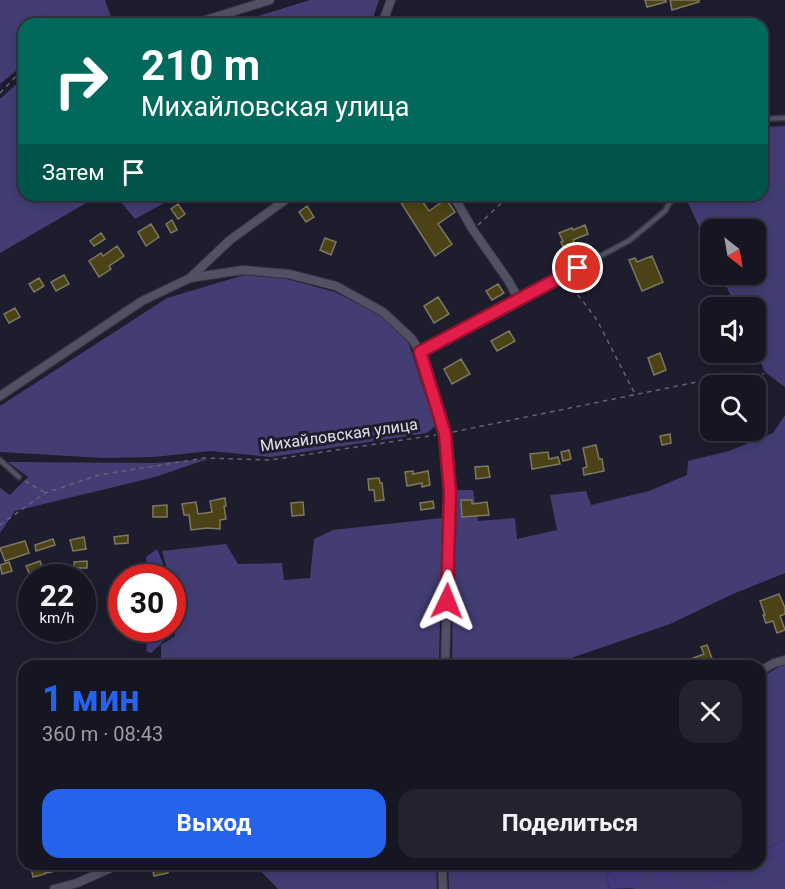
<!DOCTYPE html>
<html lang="ru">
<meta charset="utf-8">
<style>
:root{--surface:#161622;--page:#23232f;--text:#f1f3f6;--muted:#9e9fa5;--line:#353540;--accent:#2563eb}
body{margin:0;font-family:Roboto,sans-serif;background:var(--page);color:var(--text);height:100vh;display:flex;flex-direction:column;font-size:22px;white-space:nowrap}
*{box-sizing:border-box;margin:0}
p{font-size:20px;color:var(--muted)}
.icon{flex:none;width:33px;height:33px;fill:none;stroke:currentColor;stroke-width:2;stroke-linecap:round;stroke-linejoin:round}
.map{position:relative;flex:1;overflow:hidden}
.drawer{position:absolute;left:18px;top:660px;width:748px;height:210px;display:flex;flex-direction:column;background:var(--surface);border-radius:18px;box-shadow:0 3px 15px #0003,0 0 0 2px var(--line)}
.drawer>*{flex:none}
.hud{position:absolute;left:18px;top:18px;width:750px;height:183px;border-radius:18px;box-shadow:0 3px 15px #0003,0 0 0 2px var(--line);background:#00695c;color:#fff;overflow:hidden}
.needle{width:39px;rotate:149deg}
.controls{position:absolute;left:700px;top:219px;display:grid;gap:12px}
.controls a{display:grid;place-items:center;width:66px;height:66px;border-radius:12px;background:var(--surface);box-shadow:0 3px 15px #0003,0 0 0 2px var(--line);font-size:30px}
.speed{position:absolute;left:18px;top:564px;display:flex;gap:12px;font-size:30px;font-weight:700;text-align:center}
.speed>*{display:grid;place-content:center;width:78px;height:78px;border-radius:50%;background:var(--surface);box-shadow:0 3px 15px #0003,0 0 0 2px var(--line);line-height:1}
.speed small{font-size:15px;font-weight:400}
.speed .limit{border:9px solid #d22;background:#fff;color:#111}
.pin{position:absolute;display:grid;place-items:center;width:51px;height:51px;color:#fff;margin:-26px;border:3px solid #fff;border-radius:50%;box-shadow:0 2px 6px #0007}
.me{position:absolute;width:66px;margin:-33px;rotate:2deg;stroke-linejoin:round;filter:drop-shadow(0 0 4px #0008)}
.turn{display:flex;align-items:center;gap:21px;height:126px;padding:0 24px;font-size:27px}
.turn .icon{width:78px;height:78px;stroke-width:2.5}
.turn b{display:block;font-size:42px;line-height:51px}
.then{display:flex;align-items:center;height:57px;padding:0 24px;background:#0003;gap:12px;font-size:22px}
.round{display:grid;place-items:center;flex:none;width:63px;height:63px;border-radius:18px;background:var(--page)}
.headline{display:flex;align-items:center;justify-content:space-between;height:102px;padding:0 24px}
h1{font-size:36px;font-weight:700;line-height:45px;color:var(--accent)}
.action{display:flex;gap:12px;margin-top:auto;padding:12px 24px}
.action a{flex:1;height:69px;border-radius:18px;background:var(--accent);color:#fff;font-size:24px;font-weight:700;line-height:69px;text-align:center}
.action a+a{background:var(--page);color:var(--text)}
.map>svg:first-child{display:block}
.green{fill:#433d74}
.forest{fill:#443a7d}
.building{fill:#4b4315;stroke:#7c7863;stroke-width:1.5}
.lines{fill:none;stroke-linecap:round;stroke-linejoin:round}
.lane-casing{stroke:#393745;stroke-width:7}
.street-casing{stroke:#393745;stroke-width:10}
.path{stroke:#646373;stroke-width:1.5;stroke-dasharray:4.5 4.5;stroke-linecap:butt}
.lane{stroke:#525164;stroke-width:4}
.street{stroke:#525164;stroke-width:8}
.route-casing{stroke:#92132f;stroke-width:15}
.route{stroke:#e11d48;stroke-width:10}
.labels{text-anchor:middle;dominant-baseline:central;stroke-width:6;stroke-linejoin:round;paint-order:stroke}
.street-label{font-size:16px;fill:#e1e1ed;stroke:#1e1d2e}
</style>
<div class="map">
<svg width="785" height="889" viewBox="0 0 785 889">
<rect width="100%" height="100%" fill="#1e1d2e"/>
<path class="green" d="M0,0H105L111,17L120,24H24V64L0,84Z
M310,0H379L371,24H232Z
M24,77V195H100L0,253V99Z
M785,126V387L765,372L756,352V308L736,307L721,275L756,274V230H711V253L685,196L686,195H762V127Z
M115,195H172L173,198L135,219Z
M244,275L287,279L335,292L379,315L408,341L435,426L427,433L271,457L211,451L154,457L104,458L0,452V406L167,298Z
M785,415V573L733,594L670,624L548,666H452L454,490H473L478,521L515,518L517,539L557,530L550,495L586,491L591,505L649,491L687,475L688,461L729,451L773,433Z
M208,459L155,477L15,511L0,533V488L10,495L28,477L8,462L155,463Z
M442,518L439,666H161V645L175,636L172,578L169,577L162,551L226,544L238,564L282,563L284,580L310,578L314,539L333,530Z
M785,665V840L761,851L760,678L779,667Z
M785,852V889H629L636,888L640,867H649L675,886L669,864H729L711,872L719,883Z
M254,864H436L437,889H278Z
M448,864H632V869L606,873L609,889H449Z"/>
<path class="forest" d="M157,549L162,561L167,577H147L146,557Z
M149,629H172L171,634L151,653L146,651Z
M785,840V852L761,864V851Z
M632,864H669L676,887L658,883L649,867H641L644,878L636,888L609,889L606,873L632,869Z
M729,864H760L719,883L709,882L711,872Z"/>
<path class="building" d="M645,0H666V2L647,7Z
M670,0H699V2L672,10Z
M396,195H418L429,211L446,199L455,212L438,224L452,244L435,256Z
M178,204L185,214L178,219L171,209Z
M307,206L314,217L306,222L299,212Z
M172,220L177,230L171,233L166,224Z
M151,224L159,237L146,246L138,232Z
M585,225L588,234L573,240L578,251L567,256L561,242L563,241L559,233L572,228L573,230Z
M101,233L105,239L94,246L90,241Z
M325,238L336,242L331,255L320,250Z
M117,246L124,256L109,266L111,269L99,277L89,261L101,253L103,256Z
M652,256L663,282L642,291L629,260L635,258L637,262Z
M64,275L69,284L56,291L51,282Z
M39,278L44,286L34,292L29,284Z
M498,284L504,293L492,300L486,291Z
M438,297L449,314L434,323L424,306Z
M15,308L20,317L9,323L4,314Z
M509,331L515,341L497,351L491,341Z
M705,337L711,351V354L706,356L699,339Z
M660,353L666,370L654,375L648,358Z
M461,359L470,374L452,384L444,369Z
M756,376H758L763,394L756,396Z
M670,434L671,443L662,445L660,436Z
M596,445L599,459H602L604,471L584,475L583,468L587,467L583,448Z
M569,450L571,459L563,461L561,452Z
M548,452L549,459L558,457L560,464L532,469L530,454Z
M488,466L490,477L476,479L475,467Z
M413,471V474L428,471L430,485L422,487V483L407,486L405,472Z
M379,478L380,483H382L384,500L375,501L374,490H369L368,479Z
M225,498L226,506H224L226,519L220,520V529L207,528L191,530L189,515H184L182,504L196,502L198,514L212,512L210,501Z
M461,500H472V504L487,502L489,515L462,517Z
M433,501L434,508L421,510L420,503Z
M303,502L304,515L292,516L291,503Z
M167,505V517H153V506Z
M128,535V543L115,544L114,537Z
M84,537L86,549L73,551L70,540Z
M53,539L55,545L36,551L35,545Z
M25,541L29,553L5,561L0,548Z
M40,561L43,570L30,575L26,566Z
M87,561V568H74V562Z
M9,562L12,571L2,574L0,565Z
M779,594L785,608V614L780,616L785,630L777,633L773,621L766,623L763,615H765L760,601Z
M707,645L713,661L701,666H690L688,660L704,654L701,647Z
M43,864V866L51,864L52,872L45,873V874L33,877L31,867Z
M159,864H166L168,873L154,876L152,866Z"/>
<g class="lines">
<defs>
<path id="lane" d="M762,119L785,118
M420,351L519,300L630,240L665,211L674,195
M0,460L19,477"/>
<path id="street" d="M193,24L270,0
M382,24L391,0
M453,195L473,230L508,280L519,300
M191,277L230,240L292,195
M0,396L142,301L190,278L243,270L289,274L336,286L383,312L412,339L420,352L445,434L450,492L445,666
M760,671L774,663L785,660
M442,864L443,889
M54,889L77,883L120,864"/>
</defs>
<use href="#lane" class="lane-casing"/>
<use href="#street" class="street-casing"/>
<path class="path" d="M0,93L24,68
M478,225L510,195
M565,282L582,300L597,320L635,394
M453,432L726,376L764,374
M25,481L44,492
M0,525L45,493L99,475L205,458L270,460L436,435"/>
<use href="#lane" class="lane"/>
<use href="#street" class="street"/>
</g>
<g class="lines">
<defs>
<path id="route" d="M447,601L450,492L445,434L420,352L578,268"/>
</defs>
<use href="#route" class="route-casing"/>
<use href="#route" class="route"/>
</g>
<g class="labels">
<g class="street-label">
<text transform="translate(339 435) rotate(-8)">Михайловская улица</text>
</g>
</g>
</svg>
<div class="controls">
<a><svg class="needle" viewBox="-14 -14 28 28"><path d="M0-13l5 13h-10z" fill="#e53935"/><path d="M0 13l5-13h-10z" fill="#9e9fa5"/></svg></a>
<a><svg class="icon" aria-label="sound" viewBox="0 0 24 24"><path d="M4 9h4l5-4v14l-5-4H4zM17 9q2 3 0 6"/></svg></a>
<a><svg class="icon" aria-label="search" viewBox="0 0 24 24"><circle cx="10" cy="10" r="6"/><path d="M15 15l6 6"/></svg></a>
</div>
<div class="speed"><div>22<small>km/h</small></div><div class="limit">30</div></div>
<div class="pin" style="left:578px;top:268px;background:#d93025"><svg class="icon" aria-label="arrive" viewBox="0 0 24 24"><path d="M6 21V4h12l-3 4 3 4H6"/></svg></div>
<svg class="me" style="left:447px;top:601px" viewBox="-20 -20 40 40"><path d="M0-17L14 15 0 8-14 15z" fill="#e11d48" stroke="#fff" stroke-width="4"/></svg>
<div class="hud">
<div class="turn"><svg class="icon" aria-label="right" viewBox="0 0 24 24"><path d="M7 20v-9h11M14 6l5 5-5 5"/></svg><div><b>210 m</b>Михайловская улица</div></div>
<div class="then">Затем<svg class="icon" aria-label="arrive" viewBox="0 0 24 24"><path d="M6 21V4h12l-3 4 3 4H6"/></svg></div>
</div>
<section class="drawer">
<div class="headline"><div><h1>1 мин</h1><p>360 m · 08:43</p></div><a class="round"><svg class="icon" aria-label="close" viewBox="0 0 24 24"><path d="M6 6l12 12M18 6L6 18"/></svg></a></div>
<div class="action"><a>Выход</a><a>Поделиться</a></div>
</section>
</div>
